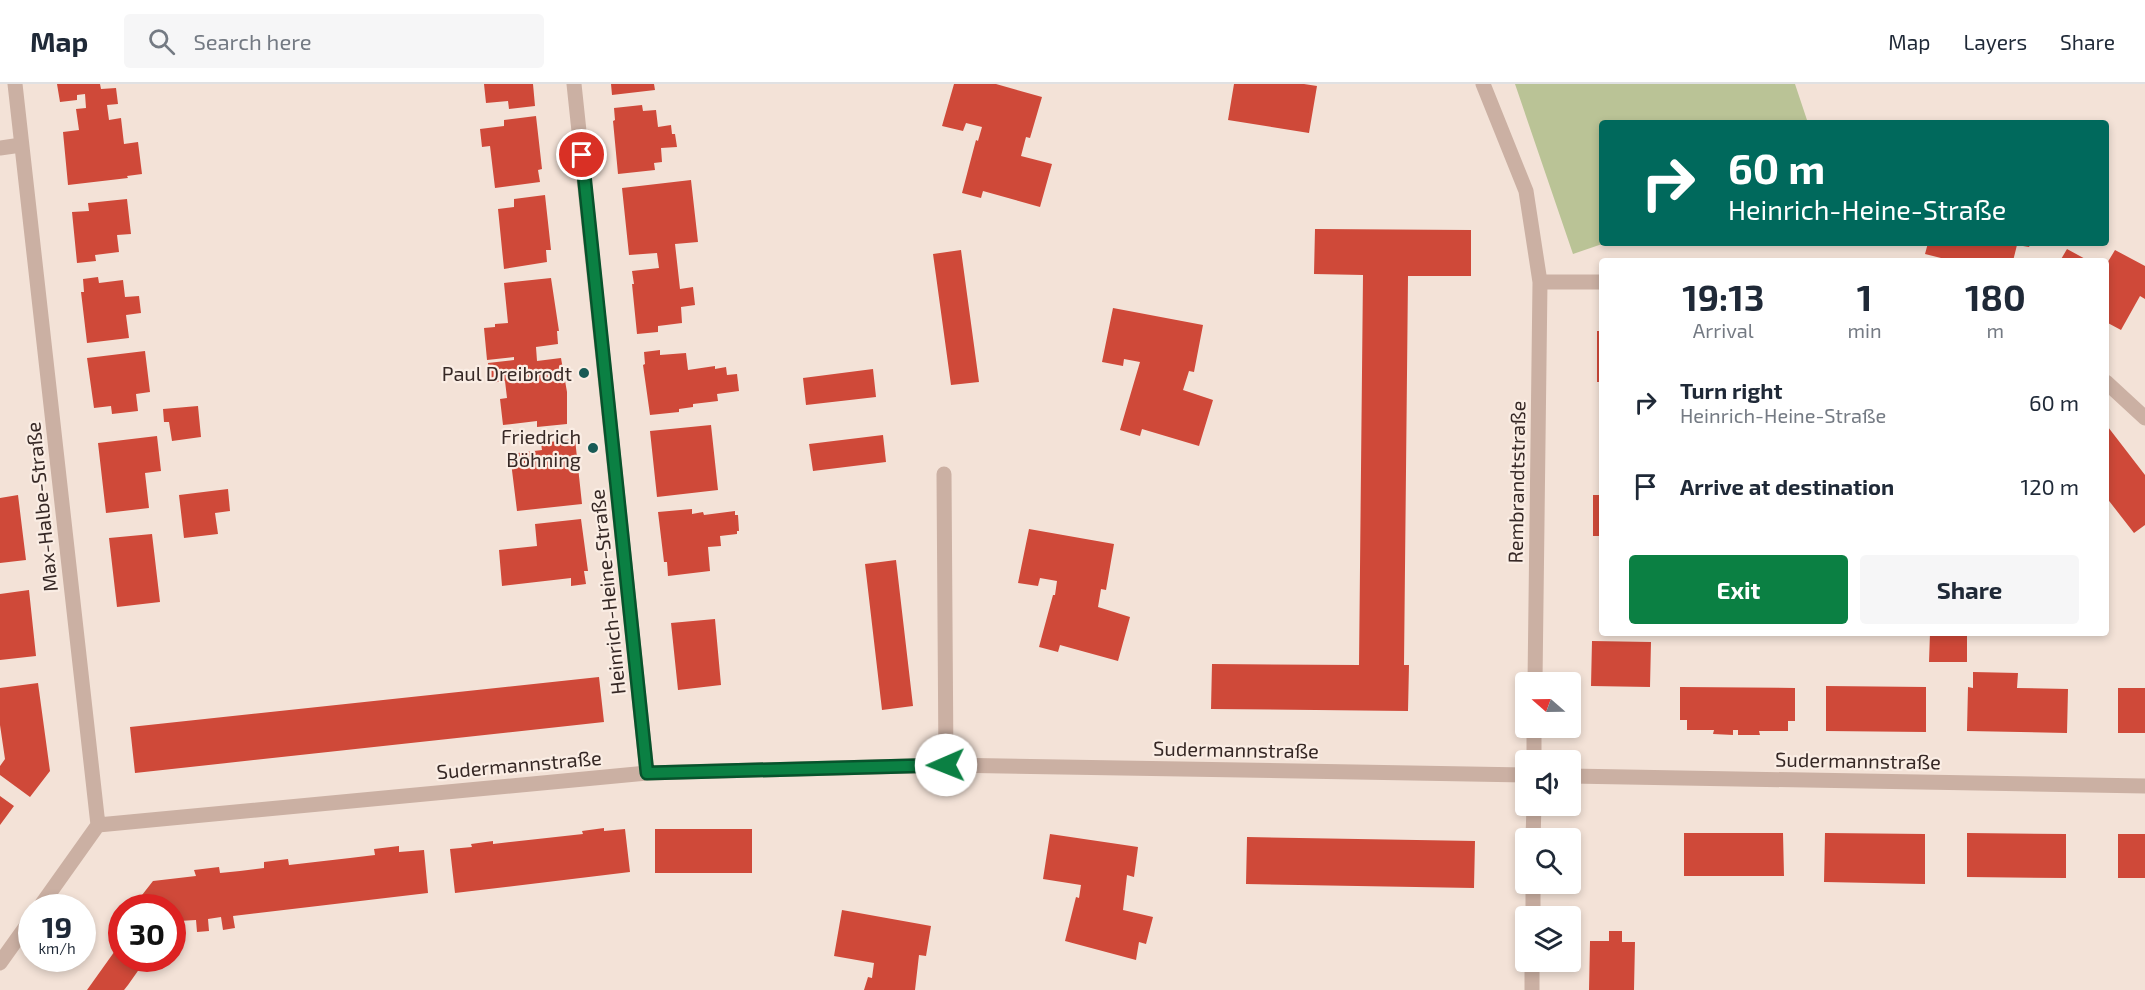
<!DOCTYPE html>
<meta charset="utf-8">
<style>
:root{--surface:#fff;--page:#f6f6f7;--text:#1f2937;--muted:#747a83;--line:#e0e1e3;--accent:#0b8043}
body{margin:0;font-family:"Exo 2",sans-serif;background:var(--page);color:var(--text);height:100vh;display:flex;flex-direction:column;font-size:22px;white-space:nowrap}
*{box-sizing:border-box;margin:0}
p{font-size:20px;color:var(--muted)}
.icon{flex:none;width:33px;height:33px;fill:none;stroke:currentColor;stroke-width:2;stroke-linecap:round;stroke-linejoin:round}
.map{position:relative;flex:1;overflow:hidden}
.sheet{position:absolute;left:1599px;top:174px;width:510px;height:378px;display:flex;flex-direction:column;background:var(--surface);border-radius:6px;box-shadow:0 3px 9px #0003}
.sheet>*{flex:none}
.top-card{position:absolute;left:1599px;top:36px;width:510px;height:126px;border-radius:6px;box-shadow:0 3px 9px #0003;background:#00695c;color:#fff;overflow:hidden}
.needle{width:39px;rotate:290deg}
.controls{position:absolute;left:1515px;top:588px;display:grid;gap:12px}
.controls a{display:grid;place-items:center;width:66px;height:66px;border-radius:6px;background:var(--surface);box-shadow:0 3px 9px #0003;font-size:30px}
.speed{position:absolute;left:18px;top:810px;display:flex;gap:12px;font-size:30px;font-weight:700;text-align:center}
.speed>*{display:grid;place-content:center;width:78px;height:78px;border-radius:50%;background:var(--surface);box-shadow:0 3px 9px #0003;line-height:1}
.speed small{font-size:15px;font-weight:400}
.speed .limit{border:9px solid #d22;background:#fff;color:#111}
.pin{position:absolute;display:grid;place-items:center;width:51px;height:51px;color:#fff;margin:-26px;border:3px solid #fff;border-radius:50%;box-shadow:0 2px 6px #0007}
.me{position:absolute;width:66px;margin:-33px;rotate:269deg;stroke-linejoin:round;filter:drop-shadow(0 0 4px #0008)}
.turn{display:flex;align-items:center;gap:21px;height:126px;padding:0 30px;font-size:27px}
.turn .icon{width:78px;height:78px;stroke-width:2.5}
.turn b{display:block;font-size:42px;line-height:51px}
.eta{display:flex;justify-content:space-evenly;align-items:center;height:102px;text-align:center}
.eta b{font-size:36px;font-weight:700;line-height:42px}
.cta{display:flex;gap:12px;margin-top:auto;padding:12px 30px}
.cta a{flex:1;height:69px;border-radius:6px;background:var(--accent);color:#fff;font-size:24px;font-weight:700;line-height:69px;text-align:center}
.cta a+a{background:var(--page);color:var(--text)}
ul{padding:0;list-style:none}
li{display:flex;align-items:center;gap:18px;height:84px;padding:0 30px}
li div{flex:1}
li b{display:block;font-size:22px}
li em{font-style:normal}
header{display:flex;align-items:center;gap:36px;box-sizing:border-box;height:84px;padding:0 30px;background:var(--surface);border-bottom:2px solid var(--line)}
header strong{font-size:28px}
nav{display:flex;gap:33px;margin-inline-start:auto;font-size:21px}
.search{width:420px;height:54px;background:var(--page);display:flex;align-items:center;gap:15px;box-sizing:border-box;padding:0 21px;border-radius:6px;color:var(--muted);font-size:22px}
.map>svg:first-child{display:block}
.green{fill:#bac396}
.building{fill:#cf4939}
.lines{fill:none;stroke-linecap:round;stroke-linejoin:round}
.minor{stroke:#cbb0a3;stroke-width:15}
.route-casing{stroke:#07532c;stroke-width:15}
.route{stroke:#0b8043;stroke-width:10}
.poi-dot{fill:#185a55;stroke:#faede4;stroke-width:2}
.labels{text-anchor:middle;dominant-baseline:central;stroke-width:4.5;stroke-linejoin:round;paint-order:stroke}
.poi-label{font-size:20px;fill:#362825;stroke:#faede4;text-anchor:end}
.street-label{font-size:20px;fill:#362825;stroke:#faede4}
</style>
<header>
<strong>Map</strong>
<div class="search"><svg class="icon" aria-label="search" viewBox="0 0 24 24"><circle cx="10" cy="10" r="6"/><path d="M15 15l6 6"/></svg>Search here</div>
<nav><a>Map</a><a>Layers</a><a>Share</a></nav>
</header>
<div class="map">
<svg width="2145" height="906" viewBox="0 0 2145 906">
<rect width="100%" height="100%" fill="#f3e2d7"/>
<path class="green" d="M1515,0H1795L1808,39H1602V159H1605L1573,170Z"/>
<path class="building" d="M57,0H100L101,5L116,4L118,20L107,21L109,36L121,34L124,60L138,58L142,90L127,92L128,94L68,101L63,48L79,46L76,25L86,24L85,10L77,11V16L60,18Z
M484,0H533L535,22L509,25L508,17L486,19Z
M611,0H654L655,6L612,11Z
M954,0H996L1042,13L1030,54L1026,53L1021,72L1052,80L1040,123L983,107L981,114L962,109L976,56L978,57L982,43L966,39L963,47L942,42Z
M1234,0H1304L1317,2L1309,49L1228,36Z
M642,21L643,27L656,26L658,43L671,41L672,50H675L677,63L661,64L662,78L654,79L655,86L618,90L613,37L615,36L614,24Z
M536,32L542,85L538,86L540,98L495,104L490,62L482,63L480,45L504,42V36Z
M691,96L698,158L675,160L680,205L693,203L695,221L681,223L682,239L658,242V248L637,250L632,200H634L632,187L659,184L657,169L629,171L622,104Z
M545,111L551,166H546L547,178L504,185L498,125L514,123V115Z
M127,115L131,150L117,151L119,168L95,171L96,177L77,179L72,128L89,127L88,119Z
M1315,145L1471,146V192H1408L1404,581H1409L1408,627L1211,625L1212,580L1359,581L1363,191L1314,190Z
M1928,159H2031L2029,163L2017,161L2013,177H1953L1925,170Z
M2067,165L2089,177H2060Z
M961,166L979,298L951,301L933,170Z
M2115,166L2145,182V215L2140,212L2121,246L2106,238V181Z
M98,193L99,199L123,196L125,213L139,212L141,229L126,231L129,254L87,259L81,208H84L83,195Z
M551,194L559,247H557L558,260L536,263L537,277L561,274L567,308V340L537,343V337L503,341L500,315L507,314L505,297L490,299L488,279L514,276V273L487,276L484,244L495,243V240L508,239L504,199Z
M1113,224L1203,241L1194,288L1189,287L1183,306L1213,316L1199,362L1142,345L1140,352L1120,346L1140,278L1124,275L1123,282L1102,278Z
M1597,247H1602V298H1597Z
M660,266V271L686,269L688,286L715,282V285L726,283L727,291L737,290L739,307L717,310L718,317L693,320V323L679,325V328L650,331L643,281L645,280L644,268Z
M145,267L150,308L136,310L138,327L112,330L111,322L94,324L87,274Z
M873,285L876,313L806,321L803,294Z
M198,322L201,353L172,357L169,338H164L163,325Z
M711,341L718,406L657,413L650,347Z
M2108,343L2145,391V441L2134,449L2106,413V344Z
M883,351L886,378L813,387L809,360Z
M157,352L161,387L145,389L149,424L106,429L98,359Z
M575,355L582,420L517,427L510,370L542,366L541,359Z
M228,405L230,427L215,429L218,450L184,454L179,411Z
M18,411L26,476L0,479V414Z
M1593,411H1602V452H1593Z
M692,425V430L703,428L704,431L735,427V431H738L739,447H737V450L720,452L721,462L708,463L710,487L668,492L667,478H664L658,428Z
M581,435L588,487H584L586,500L571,502V494L502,502L499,466L537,462L535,440Z
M1029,445L1114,460L1106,506L1101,505L1098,523L1130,533L1118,577L1060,561L1058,568L1039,563L1053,511H1055L1057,497L1040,494L1038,502L1018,499Z
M152,450L160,518L117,523L109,454Z
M896,476L913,622L882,626L865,480Z
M29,506L36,572L0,576V510Z
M715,535L721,601L678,606L671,539Z
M1930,549H1967V578H1929Z
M1592,557L1651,558L1650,603L1591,602Z
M1973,588L2018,589L2017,604L2068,605L2067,649L1967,647L1968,603L1973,604Z
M599,593L604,638L135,689L130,643Z
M38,599L50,687L30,713L0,691V682L5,675L0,641V604Z
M1826,602L1926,603V648L1826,647Z
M1680,603L1795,604V637H1788V647H1759L1760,651H1738V646H1733V651L1713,650L1714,646H1687V636H1680Z
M2118,604H2145V649H2118Z
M0,712L14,722L0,741Z
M604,744V747L625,745L630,788L455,809L450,765L472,763L471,760L493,757V760L583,750L582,747Z
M655,745H752V789H655Z
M1684,749H1783L1784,792H1684Z
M1825,749L1925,750V800L1824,798Z
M1967,749L2066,750V794L1967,793Z
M1050,750L1138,763L1134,793L1127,791L1123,826L1153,833L1146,860L1139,858L1136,876L1065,857L1076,813L1079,814L1081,801L1043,795Z
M2118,750H2145V794H2118Z
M1247,753L1475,757L1474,804L1246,800Z
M399,762V768L424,766L428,809L233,832L235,844L223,846L221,833L208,835L209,847L197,848L196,836L179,837L172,846V824H140L135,820L153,797L196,792L194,786L219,783L220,789L240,787L264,784V778L288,775L289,781L350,774L375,771L374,765Z
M842,826L931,842L926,872L919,871L915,906H864L868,893L872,894L874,879L834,872Z
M1609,847H1622V858H1635L1634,906H1589L1590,857H1609Z
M122,857V874H147L128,901L124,906H87Z"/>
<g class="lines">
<path class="minor" d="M15,0L98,741L39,824
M574,0L647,689
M1483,0L1526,107L1540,198L1535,598
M0,64L21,61
M1540,198H1602
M2106,298L2145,334
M944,390L946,681
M1534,676V644
M1570,692L2145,702
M98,741L647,689L946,681L1526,691
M1533,754L1534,722
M1533,832V800
M0,879L32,834
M1532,906V878"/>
</g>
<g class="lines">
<defs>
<path id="route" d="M582,71L647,689L946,681"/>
</defs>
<use href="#route" class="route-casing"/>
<use href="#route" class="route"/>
</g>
<g class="poi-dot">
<circle cx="584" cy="289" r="6"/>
<circle cx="593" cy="364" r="6"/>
</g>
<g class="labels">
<g class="poi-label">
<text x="572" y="289">Paul Dreibrodt</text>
<text x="581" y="352">Friedrich<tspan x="581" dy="23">Böhning</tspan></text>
</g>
<g class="street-label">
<text transform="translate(1516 398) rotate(-89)">Rembrandtstraße</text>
<text transform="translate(41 423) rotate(-96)">Max-Halbe-Straße</text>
<text transform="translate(607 508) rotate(-96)">Heinrich-Heine-Straße</text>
<text transform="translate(1236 665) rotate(1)">Sudermannstraße</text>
<text transform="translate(1858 676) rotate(1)">Sudermannstraße</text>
<text transform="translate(519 680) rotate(-5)">Sudermannstraße</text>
</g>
</g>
</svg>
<div class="controls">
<a><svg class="needle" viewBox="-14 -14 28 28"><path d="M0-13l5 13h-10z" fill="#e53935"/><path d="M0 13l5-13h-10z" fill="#747a83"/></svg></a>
<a><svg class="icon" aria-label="sound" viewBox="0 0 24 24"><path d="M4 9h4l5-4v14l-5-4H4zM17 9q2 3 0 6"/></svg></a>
<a><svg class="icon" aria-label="search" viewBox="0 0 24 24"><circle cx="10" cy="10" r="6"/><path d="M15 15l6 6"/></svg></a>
<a><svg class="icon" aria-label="layers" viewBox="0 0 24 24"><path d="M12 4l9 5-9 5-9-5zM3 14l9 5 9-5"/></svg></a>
</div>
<div class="speed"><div>19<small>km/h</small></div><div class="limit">30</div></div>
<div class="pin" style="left:582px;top:71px;background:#d93025"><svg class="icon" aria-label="arrive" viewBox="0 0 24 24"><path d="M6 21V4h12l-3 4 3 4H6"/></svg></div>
<svg class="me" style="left:946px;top:681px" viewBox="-20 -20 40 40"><circle r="19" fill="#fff"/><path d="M0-13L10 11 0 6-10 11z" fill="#0b8043"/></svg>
<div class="top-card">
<div class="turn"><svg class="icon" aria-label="right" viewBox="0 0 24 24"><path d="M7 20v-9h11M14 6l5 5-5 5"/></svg><div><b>60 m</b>Heinrich-Heine-Straße</div></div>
</div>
<section class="sheet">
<div class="eta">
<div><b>19:13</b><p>Arrival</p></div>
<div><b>1</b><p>min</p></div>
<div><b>180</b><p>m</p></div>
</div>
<ul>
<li><svg class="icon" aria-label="right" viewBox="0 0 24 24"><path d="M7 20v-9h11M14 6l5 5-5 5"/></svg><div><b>Turn right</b><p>Heinrich-Heine-Straße</p></div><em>60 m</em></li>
<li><svg class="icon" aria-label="arrive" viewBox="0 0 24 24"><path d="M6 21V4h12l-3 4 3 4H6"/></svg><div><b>Arrive at destination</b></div><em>120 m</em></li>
</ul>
<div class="cta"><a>Exit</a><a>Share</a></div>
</section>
</div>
